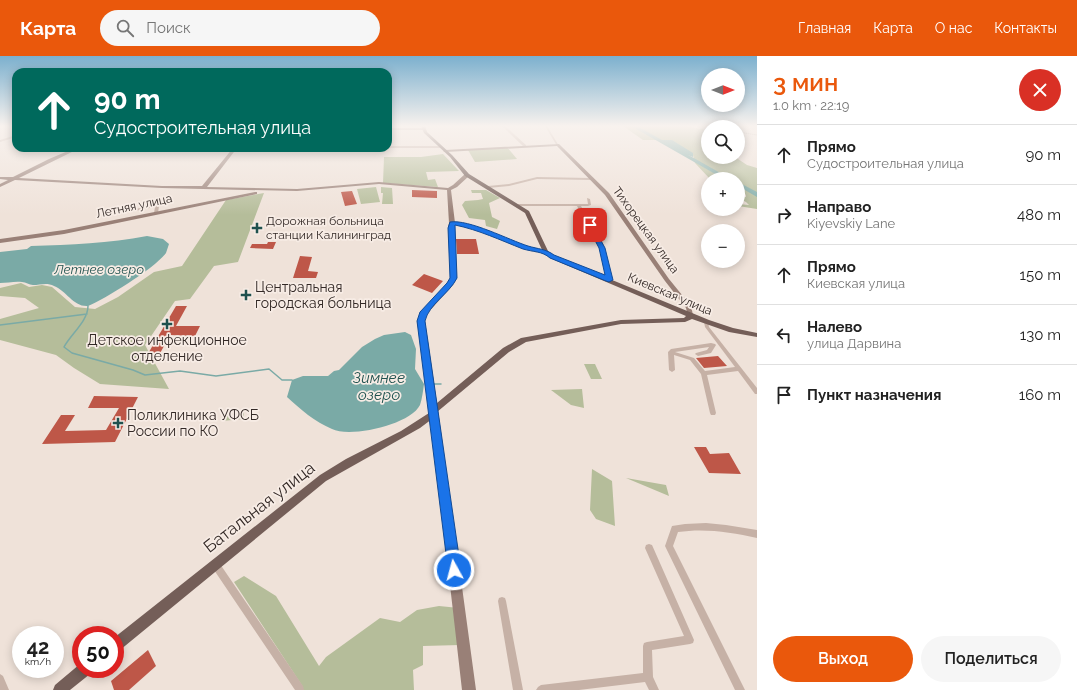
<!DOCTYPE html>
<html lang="ru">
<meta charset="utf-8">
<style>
:root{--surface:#fff;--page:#f6f6f6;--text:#222;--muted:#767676;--line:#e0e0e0;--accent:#ea580c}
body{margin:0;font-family:Raleway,sans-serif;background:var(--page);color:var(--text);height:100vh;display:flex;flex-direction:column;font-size:15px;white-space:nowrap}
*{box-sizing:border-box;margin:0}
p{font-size:13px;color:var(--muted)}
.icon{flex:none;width:22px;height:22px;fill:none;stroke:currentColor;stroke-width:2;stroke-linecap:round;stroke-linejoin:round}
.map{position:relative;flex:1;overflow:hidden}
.side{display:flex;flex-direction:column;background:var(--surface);width:320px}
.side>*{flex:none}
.top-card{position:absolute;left:12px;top:12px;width:380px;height:84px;border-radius:12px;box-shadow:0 2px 10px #0003;background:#00695c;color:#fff;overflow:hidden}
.needle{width:26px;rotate:90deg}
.tools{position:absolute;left:701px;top:12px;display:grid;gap:8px}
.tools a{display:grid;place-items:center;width:44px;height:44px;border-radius:50%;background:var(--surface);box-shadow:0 2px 10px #0003;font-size:20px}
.speed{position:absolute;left:12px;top:570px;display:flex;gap:8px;font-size:20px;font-weight:700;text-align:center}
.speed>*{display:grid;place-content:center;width:52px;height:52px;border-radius:50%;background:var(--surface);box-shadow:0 2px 10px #0003;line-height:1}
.speed small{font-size:10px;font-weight:400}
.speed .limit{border:6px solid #d22;background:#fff;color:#111}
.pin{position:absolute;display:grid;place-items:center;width:34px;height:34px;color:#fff;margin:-17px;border-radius:8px;box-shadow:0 2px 6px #0006}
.me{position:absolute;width:44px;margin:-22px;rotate:353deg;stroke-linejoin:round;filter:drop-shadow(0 0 3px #0008)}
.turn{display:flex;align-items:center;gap:14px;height:84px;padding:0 16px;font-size:18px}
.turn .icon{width:52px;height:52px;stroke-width:2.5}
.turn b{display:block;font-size:28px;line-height:34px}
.round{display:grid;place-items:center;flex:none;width:42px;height:42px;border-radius:21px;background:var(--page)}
.overview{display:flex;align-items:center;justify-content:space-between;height:68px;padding:0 16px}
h1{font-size:24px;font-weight:600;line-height:30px;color:var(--accent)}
.button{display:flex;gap:8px;margin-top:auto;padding:8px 16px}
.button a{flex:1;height:46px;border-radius:24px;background:var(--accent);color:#fff;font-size:16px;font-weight:600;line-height:46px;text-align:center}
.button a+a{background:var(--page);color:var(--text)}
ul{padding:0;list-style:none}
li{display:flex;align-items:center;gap:12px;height:60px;padding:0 16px;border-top:1px solid var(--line)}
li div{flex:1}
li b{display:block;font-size:15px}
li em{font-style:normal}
header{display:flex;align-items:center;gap:24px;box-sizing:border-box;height:56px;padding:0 20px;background:var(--accent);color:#fff}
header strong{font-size:19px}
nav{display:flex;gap:22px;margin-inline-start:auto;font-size:14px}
.search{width:280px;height:36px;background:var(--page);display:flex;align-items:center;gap:10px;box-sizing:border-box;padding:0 14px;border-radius:22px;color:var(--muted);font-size:15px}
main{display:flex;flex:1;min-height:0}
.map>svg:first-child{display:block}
.green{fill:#b5bd9a}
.water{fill:#7aaaa6}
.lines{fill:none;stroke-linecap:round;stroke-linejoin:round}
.stream-far1{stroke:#7aaaa6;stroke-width:1}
.stream{stroke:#7aaaa6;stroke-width:1.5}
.river{fill:#7aaaa6;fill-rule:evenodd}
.building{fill:#be5748}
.street{fill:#c6b1a6;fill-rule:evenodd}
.secondary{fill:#998077;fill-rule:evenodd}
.primary{fill:#745e58;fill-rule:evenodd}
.rail{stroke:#332926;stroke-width:1;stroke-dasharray:0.5 1.5;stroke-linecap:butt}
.route{fill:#1a73e8;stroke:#114b97}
.poi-dot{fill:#1f514e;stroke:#f7ece5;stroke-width:1.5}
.labels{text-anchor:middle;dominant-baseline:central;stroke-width:3.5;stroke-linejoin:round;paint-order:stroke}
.far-street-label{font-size:12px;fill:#332926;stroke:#f7ece5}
.far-poi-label{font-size:12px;fill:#332926;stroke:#f7ece5;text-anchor:start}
.far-water-label{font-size:13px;font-style:italic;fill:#1f514e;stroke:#f7ece5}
.poi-label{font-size:14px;fill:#332926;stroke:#f7ece5;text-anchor:start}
.water-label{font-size:15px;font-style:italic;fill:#1f514e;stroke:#f7ece5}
.near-street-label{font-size:17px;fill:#332926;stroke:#f7ece5}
</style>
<header>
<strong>Карта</strong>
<div class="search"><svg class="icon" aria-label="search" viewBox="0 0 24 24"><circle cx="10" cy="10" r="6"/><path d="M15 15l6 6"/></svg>Поиск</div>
<nav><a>Главная</a><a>Карта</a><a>О нас</a><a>Контакты</a></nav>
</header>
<main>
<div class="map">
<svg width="757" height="634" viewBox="0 0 757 634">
<rect width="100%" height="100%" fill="#efe2d9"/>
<path class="green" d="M623,70H683L708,74V101H735L747,109L757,112V153L738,150V148L749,149L746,146L738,142L746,141V139L744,137H738V123H710L695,107L693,99L678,88L671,84H643Z
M507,91L517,103L475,106L468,94Z
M443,98L459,115L426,116L428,124L435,123L438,131L383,127L384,101H421Z
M376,131L380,146L361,148L357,133Z
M381,131L392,132L393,148H382L383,137H381Z
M471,134H486L500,142L489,147L492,161L500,165L497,173L486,170L485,164L469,162L462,149L465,145L478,144L483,143L481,137H472Z
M264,137L238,206L214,210L190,243L175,245L145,289L169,333L100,328L74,312L56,299L0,284V263L39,252L25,242L0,240V232L21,227L29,231L42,229L52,231L75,251L95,253L118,241L154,216L182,210L226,144Z
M584,308H595L602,323H591Z
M582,333L584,352L571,349L551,334Z
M224,356H244V363L221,365Z
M592,413L612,425L615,470L596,463L590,454Z
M626,422L666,429L669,440Z
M244,520L276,540L319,610L326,601L380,562L400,566L417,554L439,550L459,552L460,589L423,590V609L413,614L414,634H302L303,631L234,526Z"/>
<path class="water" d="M657,84H672L693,97V101L679,96Z
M147,180L163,183L169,188C168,191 167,194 166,197C155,212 105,243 88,250C73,251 67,235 54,230C47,226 40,229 33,229C29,229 26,226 22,226C15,225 7,227 0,227V196L27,193L31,190C71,189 109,187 147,180Z
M405,276L411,279L416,293L415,313L424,328C423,335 422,343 420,349C410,369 350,382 332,373C315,366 300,353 287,341L292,324L303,320H328L334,315L339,314L362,291L375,283L384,279Z"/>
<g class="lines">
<path class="stream-far1" d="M722,120L724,123"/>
<path class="stream" d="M88,250C88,265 71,278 64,291L72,297L133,314L145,319L180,315L216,320L269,313L282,324H292
M0,269L87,258
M433,328H441"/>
<path class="river" d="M631,70H637L731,123H724Z
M738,126L757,136V141L738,130Z"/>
</g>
<path class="building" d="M412,134L437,135V142L412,141Z
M352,135L357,148L345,150L341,136Z
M456,183H476L479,198H457Z
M268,186H276L273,193L250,192L252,188H267Z
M300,200L312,201L308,215L318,216L316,222H293Z
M424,218L443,225L432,237L412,229Z
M176,250H187L176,270H200L195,280L170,279L158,301H146Z
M718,300L727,310L704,312L696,302Z
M94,340L138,341L115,386L42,388L61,359H75L65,375L106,374L119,352H88Z
M694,391H706L710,398L729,397L741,418L709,417Z
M148,594L156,610L129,634H114L111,625Z"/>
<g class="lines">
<path class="street" d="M502,70H505L526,89V91H524Z
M545,70H547L559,90H557Z
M16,79V81L0,86V84Z
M388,90H441L442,91L441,92H388Z
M537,121L590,122L592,123L590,124L537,123L509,130L488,132L486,131L488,130L509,128Z
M587,142L590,143L591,149L588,150H581L604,192L611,224V225H609L607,224L600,192L577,150H518L516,149L518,148H588Z
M157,149L159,150L158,157L156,158L154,157L155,151L124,157L122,156L124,155Z
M451,166C475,166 501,182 524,190C532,193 542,193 548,196C535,202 490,178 475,173C467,170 459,169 451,168Z
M706,264L708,265L709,271L757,332V338H755L738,315L707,319L716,357L715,359H711L710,357L701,318L690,304L674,299L675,314L672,316L669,314L668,296L671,293L711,287L715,288L716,289L711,297L698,300L695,298L696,297L707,294L709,291L675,296L694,302L705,315L735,311L705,271L704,266Z
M706,467L726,469L757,474V482C731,476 704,472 678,476L673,490L745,634H735L665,490L672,470L685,468Z
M649,488L652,489L694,584L693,587L690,588L652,594L653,621L659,634H649L645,626L579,634H536L538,631L541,629L643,617V590L644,587L647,586L684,580L645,492L646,489Z
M215,504L218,505L303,630L304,634H295L212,511L211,508L212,505Z
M502,541L505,542L506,545L523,634H513L498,545L499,542Z
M0,618L3,620L9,634H0Z"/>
<path class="secondary" d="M388,72H423L425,73L423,74H388Z
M559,88L609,137L669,223L691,250L693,259L692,261H688L686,252L665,225L605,139L557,90L445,96L443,95L445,94Z
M75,92H80L19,122L162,130H202L233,92H237L207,131L297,133L379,126L448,132L453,129L465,118H469V120L457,131L451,134L455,167L454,171L457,222L453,229L426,259L425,265L438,354L476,634H462L430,354L417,265L421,256L448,227L451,222L448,171L449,167L447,134L379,128L297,135L203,133L162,132L15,124L0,131V128L8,124L0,123V121H13L49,103Z
M255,136H257V138L64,178L0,187V183L64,174Z"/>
<path class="primary" d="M421,70H425L427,76L452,99L469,118L529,155L548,195L554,200L709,264L733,272L757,277V281L729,276L692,263L685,266L621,268L526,286L509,296L437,356L434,357L431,356L430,354L431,352L503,292L521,282L621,264L684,262L686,260L550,202L543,196L525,157L465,120L450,101L424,77Z
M429,357L432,359L433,361L432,363L420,372L326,425L120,594L115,595V581L320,419L346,403L401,375Z
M80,608L81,613H92L90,618L70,634H53L55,629Z"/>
<path class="rail" d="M708,70L712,71
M738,76L757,79"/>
</g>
<linearGradient id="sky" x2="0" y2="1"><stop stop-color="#7cb0ce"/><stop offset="0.44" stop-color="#f8f2ee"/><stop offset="1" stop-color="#f8f2ee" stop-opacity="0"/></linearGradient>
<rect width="757" height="159" fill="url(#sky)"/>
<path class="route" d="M450,166C469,163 509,184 528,190C538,193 546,193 554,199L605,219L599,192L587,169L592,168L605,192L613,224L609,226L606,225L550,202C542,195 533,196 523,193C500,184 479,174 455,169L457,222C449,238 429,248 425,265L461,514L459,518L454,520L450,518L448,514L417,265L420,256L447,227L450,222L448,172Z"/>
<g class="poi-dot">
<path d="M255 166h4v4h4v4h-4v4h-4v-4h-4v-4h4z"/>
<path d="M244 233h4v4h4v4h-4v4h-4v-4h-4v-4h4z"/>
<path d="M165 262h4v4h4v4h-4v4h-4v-4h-4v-4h4z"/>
<path d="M116 361h4v4h4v4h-4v4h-4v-4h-4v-4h4z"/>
</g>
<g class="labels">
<g class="far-street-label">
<text transform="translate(134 150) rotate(-12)">Летняя улица</text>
<text transform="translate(646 174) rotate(54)">Тихорецкая улица</text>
<text transform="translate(670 238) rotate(23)">Киевская улица</text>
</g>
<g class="far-poi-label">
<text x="266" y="165">Дорожная больница<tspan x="266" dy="14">станции Калининград</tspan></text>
</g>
<g class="far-water-label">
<text x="99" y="213">Летнее озеро</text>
</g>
<g class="poi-label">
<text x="255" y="231">Центральная<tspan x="255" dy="16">городская больница</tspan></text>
<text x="167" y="284" text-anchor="middle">Детское инфекционное<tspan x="167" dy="16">отделение</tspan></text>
<text x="127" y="359">Поликлиника УФСБ<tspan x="127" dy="16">России по КО</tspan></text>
</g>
<g class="water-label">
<text x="379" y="322">Зимнее<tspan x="379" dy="17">озеро</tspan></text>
</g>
<g class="near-street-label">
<text transform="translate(259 451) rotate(-38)">Батальная улица</text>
</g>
</g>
</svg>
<div class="tools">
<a><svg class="needle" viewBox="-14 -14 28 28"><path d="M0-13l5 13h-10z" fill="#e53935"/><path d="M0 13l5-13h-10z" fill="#767676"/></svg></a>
<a><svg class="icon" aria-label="search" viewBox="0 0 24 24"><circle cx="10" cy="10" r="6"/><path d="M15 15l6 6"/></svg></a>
<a>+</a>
<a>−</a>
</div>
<div class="speed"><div>42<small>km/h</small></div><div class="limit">50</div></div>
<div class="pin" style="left:590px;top:169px;background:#d93025"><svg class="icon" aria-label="arrive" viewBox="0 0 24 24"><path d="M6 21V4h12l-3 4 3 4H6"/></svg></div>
<svg class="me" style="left:454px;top:514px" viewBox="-20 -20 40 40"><circle r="17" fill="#1a73e8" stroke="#fff" stroke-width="3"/><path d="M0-11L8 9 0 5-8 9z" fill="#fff"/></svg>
<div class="top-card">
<div class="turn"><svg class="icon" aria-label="ahead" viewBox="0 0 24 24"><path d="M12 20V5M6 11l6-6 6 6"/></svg><div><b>90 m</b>Судостроительная улица</div></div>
</div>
</div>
<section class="side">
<div class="overview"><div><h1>3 мин</h1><p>1.0 km · 22:19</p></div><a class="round" style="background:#d93025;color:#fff"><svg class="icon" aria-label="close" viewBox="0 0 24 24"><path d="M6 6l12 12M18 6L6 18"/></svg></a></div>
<ul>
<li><svg class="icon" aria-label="ahead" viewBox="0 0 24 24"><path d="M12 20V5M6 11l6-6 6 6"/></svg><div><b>Прямо</b><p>Судостроительная улица</p></div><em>90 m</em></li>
<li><svg class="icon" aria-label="right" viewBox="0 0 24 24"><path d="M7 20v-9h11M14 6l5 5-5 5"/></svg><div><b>Направо</b><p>Kiyevskiy Lane</p></div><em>480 m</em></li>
<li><svg class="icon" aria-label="ahead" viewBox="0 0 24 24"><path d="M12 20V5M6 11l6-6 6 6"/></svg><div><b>Прямо</b><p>Киевская улица</p></div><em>150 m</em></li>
<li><svg class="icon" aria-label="left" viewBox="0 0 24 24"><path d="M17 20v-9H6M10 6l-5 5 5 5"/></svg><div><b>Налево</b><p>улица Дарвина</p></div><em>130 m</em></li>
<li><svg class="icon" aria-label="arrive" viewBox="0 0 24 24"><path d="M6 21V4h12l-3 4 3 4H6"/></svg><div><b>Пункт назначения</b></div><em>160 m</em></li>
</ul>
<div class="button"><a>Выход</a><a>Поделиться</a></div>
</section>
</main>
